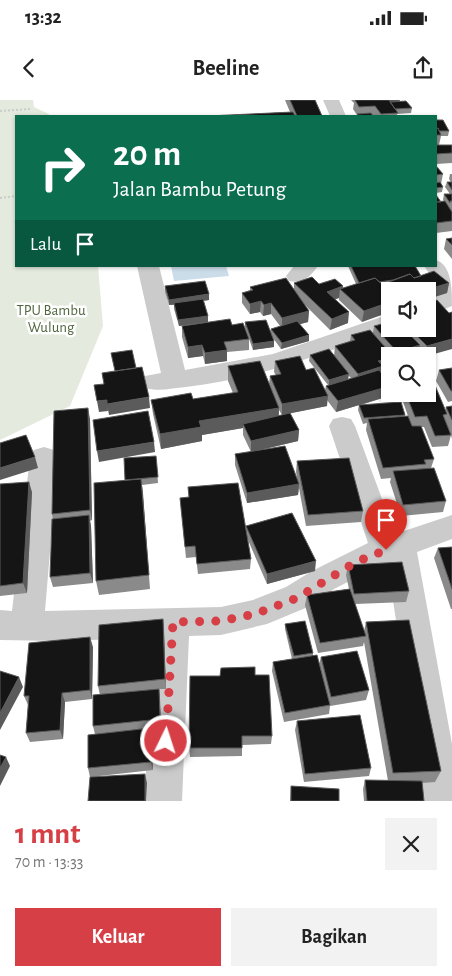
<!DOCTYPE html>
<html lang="id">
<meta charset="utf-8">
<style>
:root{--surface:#fff;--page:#f2f2f2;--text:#222;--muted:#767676;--accent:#d73f47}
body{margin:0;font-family:"Alegreya Sans",sans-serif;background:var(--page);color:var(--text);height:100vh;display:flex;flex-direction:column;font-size:19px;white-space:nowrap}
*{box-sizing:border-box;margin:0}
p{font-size:16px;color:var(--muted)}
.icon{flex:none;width:28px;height:28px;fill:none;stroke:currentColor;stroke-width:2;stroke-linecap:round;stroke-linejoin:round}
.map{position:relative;height:701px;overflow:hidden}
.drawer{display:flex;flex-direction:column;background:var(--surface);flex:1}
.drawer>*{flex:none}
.hud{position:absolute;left:15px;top:15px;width:422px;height:152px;border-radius:0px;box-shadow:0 1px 4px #0004;background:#0b6e4f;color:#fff;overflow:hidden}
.buttons{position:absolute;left:381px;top:182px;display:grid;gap:10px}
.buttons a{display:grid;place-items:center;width:55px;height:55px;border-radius:0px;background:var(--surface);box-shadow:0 1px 4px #0004;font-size:25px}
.pin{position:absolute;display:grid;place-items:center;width:42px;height:42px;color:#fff;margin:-51px -21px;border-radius:50% 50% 50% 0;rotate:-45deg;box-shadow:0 0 5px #0007}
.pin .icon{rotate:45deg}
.me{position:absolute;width:55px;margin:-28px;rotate:4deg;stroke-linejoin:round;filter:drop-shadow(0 0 4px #0008)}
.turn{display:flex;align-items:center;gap:18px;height:105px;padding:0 15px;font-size:22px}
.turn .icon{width:65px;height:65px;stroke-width:2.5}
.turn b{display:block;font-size:35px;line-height:42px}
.then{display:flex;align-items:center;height:48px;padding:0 15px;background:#0003;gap:10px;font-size:19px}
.round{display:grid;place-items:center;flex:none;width:52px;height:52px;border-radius:0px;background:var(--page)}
.overview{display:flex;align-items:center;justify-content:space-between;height:85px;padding:0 15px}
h1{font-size:30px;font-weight:600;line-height:38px;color:var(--accent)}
.primary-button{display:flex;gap:10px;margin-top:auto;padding:10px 15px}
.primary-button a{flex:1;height:58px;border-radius:0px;background:var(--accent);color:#fff;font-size:20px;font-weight:600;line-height:58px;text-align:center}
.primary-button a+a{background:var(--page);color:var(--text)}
.status{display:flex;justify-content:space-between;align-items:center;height:35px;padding:0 25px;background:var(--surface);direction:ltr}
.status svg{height:14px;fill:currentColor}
header{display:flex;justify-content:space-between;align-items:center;height:65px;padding:0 15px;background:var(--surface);font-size:22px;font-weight:600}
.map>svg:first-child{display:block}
.green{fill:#e4eadd}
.water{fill:#cbdde9}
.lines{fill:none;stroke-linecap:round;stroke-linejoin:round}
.path{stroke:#cbcbcb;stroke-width:2;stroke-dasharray:2 2;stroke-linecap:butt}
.minor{fill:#cbcbcb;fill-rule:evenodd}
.wall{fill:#8a8a8a;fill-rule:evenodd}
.shaded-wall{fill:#5b5b5b}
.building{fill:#151515;stroke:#5b5b5b}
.route{stroke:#d73f47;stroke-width:9;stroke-dasharray:0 16.2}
.labels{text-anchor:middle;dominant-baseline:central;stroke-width:5;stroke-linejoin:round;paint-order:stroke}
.park-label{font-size:15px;fill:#51663f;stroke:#fff}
</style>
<div class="status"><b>13:32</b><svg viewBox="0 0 49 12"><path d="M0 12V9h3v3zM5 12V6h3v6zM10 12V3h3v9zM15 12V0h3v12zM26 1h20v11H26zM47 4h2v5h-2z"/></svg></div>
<header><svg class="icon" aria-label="back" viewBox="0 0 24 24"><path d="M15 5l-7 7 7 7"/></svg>Beeline<svg class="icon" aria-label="share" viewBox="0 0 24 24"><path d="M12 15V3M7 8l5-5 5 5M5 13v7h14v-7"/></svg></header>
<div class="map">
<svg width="452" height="701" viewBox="0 0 452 701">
<rect width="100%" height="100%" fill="#fff"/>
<path class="green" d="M0,0H33L34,7L49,14L48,16H16V166H98L103,226L70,306L0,340Z"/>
<path class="water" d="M171,166H226L229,176L174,181Z"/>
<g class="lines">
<path class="path" d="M0,11L30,9
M0,98L16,96"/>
<path class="minor" d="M323,0H339L346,16H330Z
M436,160C452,165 452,190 452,206L428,216V201L443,192L424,166H436Z
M137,166H159L185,270L273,254L390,214L391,229C324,253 258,279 186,287C173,288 159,292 145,288L141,282L145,276L161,273Z
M294,166H318C310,177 303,184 289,181L286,176Z
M342,317L351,319L355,326L395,434L452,415V439L417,452L452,644V701H424L387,462L334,489L308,507L267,524L221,535L189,536L182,701H144L155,538L57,541L0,540V510L12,511L30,357L34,350L44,347L54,350L58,357L45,511L221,507L253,500L286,487L312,471L368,443L329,326L333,319Z"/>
</g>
<path class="wall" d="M285,0H315L322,16H208L290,12Z
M351,0H400L399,1L412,8L411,13L397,14V16H375L374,15L373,16H357V15L353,9L354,3Z
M436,20L449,31L448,36H441L439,45H436Z
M436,45H452V63L436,64Z
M436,66L443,74L441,84L443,87L442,92L436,93Z
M450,74H452V131L436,133V95L441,102L444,101L443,100L444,94H450L445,87L447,82H451L449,79Z
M452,138V159L444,149L446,139Z
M348,166H415L421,176L449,183L447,193L428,199V191H390L362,222L339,200V198L335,199L348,223L330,230L303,203L309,211L308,222L300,224L309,241L281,249L273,238L274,241V247L253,250L245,228V222L270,231L271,229L280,226L271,214L263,216L260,212L250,214L242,203V193L250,190V187L294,189V183L343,186V188L356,184Z
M165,186L209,200L203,201L208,216V222L179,226L174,209V205H169L165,192Z
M232,225L249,239V250L227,252V261L205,264L203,256L188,258L182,237V226Z
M374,226L390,229H428L427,256H423L418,251L417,256H390V268L382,270L381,273L390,284L389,296L361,305L405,315V316H408L401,296V294H406L435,286L445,311L446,307L452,306V339L451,335L448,346L432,347L424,327H421L434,359L431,368L446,401L443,412L401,416L390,382L391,378L381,379L366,330L367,323L363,324L358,310L359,305L336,312L327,300V306L290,313L299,330L298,341L257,351L297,378L296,372L297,361L363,411L361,422L306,426L299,388L298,395L247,403L235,365V354L251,352L243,335V328L202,335V341L161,349L153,314L151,300L193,299L233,293L228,281V266L269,284L270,276L276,275L274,272L275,261L306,270L325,290L326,286L328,285L309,261L310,255L334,256L335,246L350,241L351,235L373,233ZM348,275L351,278L348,279ZM279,310L282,315H279Z
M452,268V301L448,302L436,281L439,270Z
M90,319L92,420L90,421L91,426L93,483L53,487L50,477L53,419L52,414Z
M156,356L158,383L142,385L150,489L99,495L96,481L125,380Z
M0,384L32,392L27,493L0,496Z
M188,387L246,432V426L315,471L267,484L248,440L251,459L250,469L198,474L196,457L186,458L181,408L189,397Z
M452,447V509H451L434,458L438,448Z
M348,465L409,491L406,502L355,504L364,531L366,522L441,671L435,682L422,683L424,701H364L363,689L365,680L388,681L364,542L363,546L318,553L305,505L307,495L349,489L346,475Z
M163,519L166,589H159L161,628L150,629L151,637L153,670L90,677L88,668L95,634L93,626L100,595L98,586Z
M285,524L313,553V555L319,564L321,557L369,590L366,600L330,606L329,614L284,622L272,571L273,562L292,559L285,529Z
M93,547L92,599L65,602L63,639L30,642L26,633L28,605L24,596Z
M255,575L272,636L271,644L242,645V656L190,657L189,648Z
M297,621L371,668L369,676L304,682L295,630Z
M291,686L339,701H290Z"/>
<path class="shaded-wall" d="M380,0H400L399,2L391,3Z
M449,183L447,193L428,199V191H422Z
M343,186L342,191L340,189L339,198L326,202L327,192Z
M209,194V200L169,205V200Z
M261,201L260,212L250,214V204Z
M390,202V212L362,222L364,211Z
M271,203V214L263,216L264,205Z
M309,211L308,222L282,229V218Z
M349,212L348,223L330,230L332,219Z
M208,216V222L179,226L178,220Z
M309,235V241L281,249L282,243Z
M452,239V249L427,256H424L427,246Z
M274,241V247L253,250V244Z
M202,245L203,256L188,258V247Z
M420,245L417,256H396L397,252Z
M227,250V261L205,264V253Z
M390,258V268L382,270L381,277L356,284L358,274L378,261Z
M349,274L348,280L329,286V280Z
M390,286L389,296L336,312L338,301Z
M328,296L327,306L282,315V304Z
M149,297L150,308L109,315L107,304Z
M107,300L108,311L99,312L97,301Z
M88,308L90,319L92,420L90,410Z
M279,308L278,323L243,324V328L202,335V341L161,349L160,334L199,321Z
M299,330L298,341L251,352V341Z
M154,342L155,352L99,362L97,351Z
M35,357L38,368L0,380V368Z
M141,379L143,393L150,489L149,475Z
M29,382L32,392L27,493L23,483Z
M299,384L298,395L247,403V393Z
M89,415L91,426L93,483L90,473Z
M316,461L315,471L267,484V474Z
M163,519L164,529L166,589L165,579Z
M90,537L93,547L92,599L90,590Z
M19,577L23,587L0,630V613Z
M159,589L160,598L161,628L160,619Z
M62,593L65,602L63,639L60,630Z
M150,628L151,637L153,670L151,662Z
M6,657L10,666L0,686V668Z
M145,674L147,683L146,701H145Z"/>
<path class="building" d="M290,0H315L322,16H297Z
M355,0H389L398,13L381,14L375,6L359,7Z
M406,1L412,8L395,9L390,2Z
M293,12L295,16H208Z
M371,13L373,16H359L357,14Z
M436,20H443L449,31H439L438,28L436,29Z
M438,28L441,35H436V29Z
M436,45H452V53L436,54Z
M436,66L443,74L436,75Z
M440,82L443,87L436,88V83Z
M447,82H452V90Z
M444,94H452V101H450V103Z
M436,95L441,102H436Z
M445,101L452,112V121L436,123V102Z
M452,138V145L446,139Z
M351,166H415L421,176L414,178L410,174L393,180L379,182L375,178L359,183Z
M434,171L449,183L422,191H400L389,182L410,174L414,178Z
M312,177L319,184L335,179L343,186L327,192L349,212L332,219L294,183Z
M286,178L309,211L282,218L271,203L264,205L261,201L250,204L242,193L253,190L250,187Z
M375,178L390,191V202L364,211L340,189Z
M205,181L209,194L169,200L165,186Z
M203,199L208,216L178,220L174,203Z
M437,200L449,213L452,212V239L427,246L410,229H428V203Z
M230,219L232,225L243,223L249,239L224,242L227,250L205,253L202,245L188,247L182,226Z
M266,220L274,241L253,244L245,222Z
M297,221L309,235L282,243L271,229Z
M390,222V229H404L420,245L397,252L374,226Z
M370,230L393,256H390V258L378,261L383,266L358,274L335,246L355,240L351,235Z
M329,249L349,274L329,280L310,255Z
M132,250L136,268L115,271L111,253Z
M300,256L306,270L314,268L328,296L282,304L270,276L281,274L275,261Z
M260,261L279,308L199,321L201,327L160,334L151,300L191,293L193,299L238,292L228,266Z
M142,267L149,297L107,304V300L97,301L94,285L104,284L102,273Z
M452,268V291H451L439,270Z
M379,270L390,284V286L338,301L326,286Z
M428,272H430L435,285L434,283L428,284Z
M434,283L447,314L443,315L451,335L435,336L427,316L415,317L406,294H428V284Z
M401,302L405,315L364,318L359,305Z
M452,306V320L446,307Z
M88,308L90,410L52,414L54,311Z
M148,311L154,342L97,351L93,320Z
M290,313L299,330L251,341L243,324Z
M408,316L412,326H421L434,359L424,360L426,364L383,368L368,319Z
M26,335L35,357L0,368V343Z
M285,346L299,384L247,393L235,354Z
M156,356L158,377L125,380L124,358Z
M349,358L363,411L308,415L297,361Z
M434,368L446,401L403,405L393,371Z
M141,379L149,475L96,481L94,383Z
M29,382L23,483L0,486V384Z
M238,383L251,459L197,464L195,446L185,447L180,398L189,397L188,387Z
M292,413L316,461L267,474L246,426Z
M89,415L90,473L50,477L52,419Z
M452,447V489L438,448Z
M402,462L409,491L354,494L348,465Z
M350,489L366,536L320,543L307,495Z
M163,519L165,579L98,586L99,525Z
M409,520L441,671L393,673L366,522Z
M305,521L313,553L294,556L285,524Z
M90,537V590L62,593L60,630L26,633L29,596H24L29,543Z
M357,551L369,590L331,597L321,557Z
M317,555L330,605L285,613L273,562Z
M255,567V575H269L272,636H242V648H189L190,576H220L221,568Z
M0,571L19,577L0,613Z
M159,589L160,619L93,626V595Z
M360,615L371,668L305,674L297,621Z
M150,628L151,662L88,668V635Z
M0,655L6,657L0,668Z
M145,674V701H88L90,677Z
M365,680L422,681L424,701H367Z
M291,686L339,689V701H291Z"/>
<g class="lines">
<path class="route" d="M166,641L173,522L221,521L255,514L297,498L356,462L386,450"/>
</g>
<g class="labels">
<g class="park-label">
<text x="51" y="210">TPU Bambu<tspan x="51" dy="17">Wulung</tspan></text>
</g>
</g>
</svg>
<div class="buttons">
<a><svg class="icon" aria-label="sound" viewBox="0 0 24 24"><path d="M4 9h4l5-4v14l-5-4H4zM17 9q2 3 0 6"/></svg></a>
<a><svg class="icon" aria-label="search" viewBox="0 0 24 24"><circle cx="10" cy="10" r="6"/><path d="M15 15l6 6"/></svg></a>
</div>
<div class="pin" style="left:386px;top:450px;background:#d93025"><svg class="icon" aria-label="arrive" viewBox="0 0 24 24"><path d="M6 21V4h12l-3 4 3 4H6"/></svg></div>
<svg class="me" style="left:166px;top:641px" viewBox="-20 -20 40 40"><circle r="17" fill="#d73f47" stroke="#fff" stroke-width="3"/><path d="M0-11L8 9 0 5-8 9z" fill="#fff"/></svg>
<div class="hud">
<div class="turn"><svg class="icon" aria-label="right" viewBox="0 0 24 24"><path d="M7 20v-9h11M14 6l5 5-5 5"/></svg><div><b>20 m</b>Jalan Bambu Petung</div></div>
<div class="then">Lalu<svg class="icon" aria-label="arrive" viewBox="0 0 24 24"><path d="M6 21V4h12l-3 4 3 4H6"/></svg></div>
</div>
</div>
<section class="drawer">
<div class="overview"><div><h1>1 mnt</h1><p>70 m · 13:33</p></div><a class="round"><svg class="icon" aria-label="close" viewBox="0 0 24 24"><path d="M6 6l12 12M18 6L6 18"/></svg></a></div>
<div class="primary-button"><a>Keluar</a><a>Bagikan</a></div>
</section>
